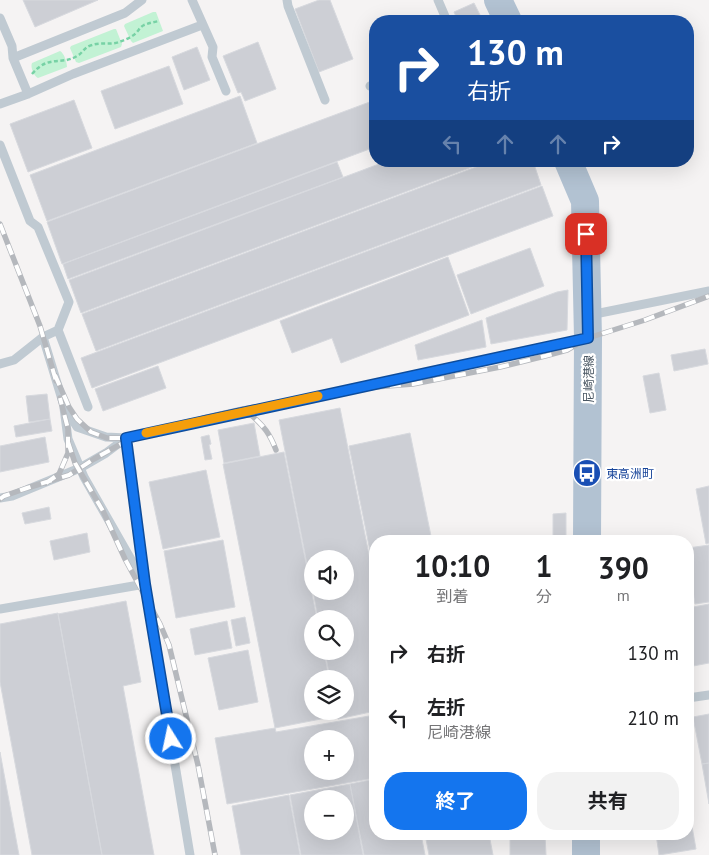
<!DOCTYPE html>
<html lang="ja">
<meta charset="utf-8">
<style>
:root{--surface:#fff;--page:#f2f2f2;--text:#202124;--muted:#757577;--accent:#1475ee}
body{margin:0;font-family:"PT Sans","Noto Sans JP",sans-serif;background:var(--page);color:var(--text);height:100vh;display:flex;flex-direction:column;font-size:19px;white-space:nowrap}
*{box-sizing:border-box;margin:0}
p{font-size:16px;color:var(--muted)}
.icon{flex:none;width:28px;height:28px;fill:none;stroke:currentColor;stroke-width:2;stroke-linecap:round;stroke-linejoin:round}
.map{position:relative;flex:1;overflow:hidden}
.drawer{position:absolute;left:369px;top:535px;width:325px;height:305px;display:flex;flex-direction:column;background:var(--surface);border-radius:20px;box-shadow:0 5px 20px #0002}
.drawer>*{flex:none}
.top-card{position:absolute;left:369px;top:15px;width:325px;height:152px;border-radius:20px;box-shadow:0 5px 20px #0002;background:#1a4fa0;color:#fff;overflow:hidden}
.controls{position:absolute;left:304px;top:550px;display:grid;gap:10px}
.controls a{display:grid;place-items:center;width:50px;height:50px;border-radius:50%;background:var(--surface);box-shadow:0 5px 20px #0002;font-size:25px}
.pin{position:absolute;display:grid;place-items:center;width:42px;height:42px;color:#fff;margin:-21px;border-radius:10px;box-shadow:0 2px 8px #0006}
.me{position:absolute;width:55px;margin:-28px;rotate:350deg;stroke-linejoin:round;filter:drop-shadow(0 0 4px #0008)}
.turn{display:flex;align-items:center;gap:18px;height:105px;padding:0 15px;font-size:22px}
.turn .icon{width:65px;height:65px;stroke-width:2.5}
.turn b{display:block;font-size:35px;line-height:42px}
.lanes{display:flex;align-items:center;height:48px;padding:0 15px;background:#0003;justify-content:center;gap:25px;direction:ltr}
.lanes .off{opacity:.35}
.eta{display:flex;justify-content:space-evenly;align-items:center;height:85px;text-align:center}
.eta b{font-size:30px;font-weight:700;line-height:35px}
.cta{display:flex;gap:10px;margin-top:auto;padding:10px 15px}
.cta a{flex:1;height:58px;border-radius:20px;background:var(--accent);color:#fff;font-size:20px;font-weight:700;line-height:58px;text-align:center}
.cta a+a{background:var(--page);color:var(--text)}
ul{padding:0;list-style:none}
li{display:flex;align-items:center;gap:15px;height:65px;padding:0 15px}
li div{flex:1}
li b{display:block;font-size:19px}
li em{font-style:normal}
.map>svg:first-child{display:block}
.green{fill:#c2f2d4}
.building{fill:#cdcfd5;stroke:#d7d9de;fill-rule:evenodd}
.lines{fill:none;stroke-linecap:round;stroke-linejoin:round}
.path{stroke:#77d2a5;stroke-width:2.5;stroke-dasharray:4 2.5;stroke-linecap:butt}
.lane{stroke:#c0cad2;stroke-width:9}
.primary{stroke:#b2c2d2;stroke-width:28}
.rail-casing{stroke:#b5b8bd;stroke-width:5.5}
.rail{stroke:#fff;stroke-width:4;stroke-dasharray:11;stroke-linecap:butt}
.route-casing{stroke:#0d4c9b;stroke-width:12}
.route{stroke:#1475ee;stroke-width:9}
.slow{stroke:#f59e0b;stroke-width:9}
.labels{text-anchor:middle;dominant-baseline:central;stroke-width:4.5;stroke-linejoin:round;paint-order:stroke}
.street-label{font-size:12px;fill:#495662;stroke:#fff}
.transit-label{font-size:12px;fill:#164399;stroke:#fff;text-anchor:start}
</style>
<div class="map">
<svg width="709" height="855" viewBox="0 0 709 855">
<rect width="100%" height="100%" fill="#f5f3f3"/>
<path class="green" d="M153,12H156L163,31L133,43L131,41L124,26L125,24Z
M114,29H116L122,44L121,47L79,63L76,62L70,48L71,46Z
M60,51C64,53 67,62 67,67L38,78C34,76 30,67 32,63Z"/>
<path class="building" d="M23,0H98L35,27Z
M319,0H330L353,59L319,72L295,9Z
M474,3L483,21H458L454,12Z
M258,42L276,89L245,101L241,92L238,93L223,56Z
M197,47L210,80L184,90L172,57Z
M169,66L183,104L115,129L101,91Z
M240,96L257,143L47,221L30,175Z
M74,100L92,148L28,172L10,124Z
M375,100V147L62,264L47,222Z
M387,161H488L81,313L69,280Z
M492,161H533L541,185L96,351L82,314Z
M337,162L343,177L68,279L63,264Z
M542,186L553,216L92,388L81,358Z
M530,248L544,286L471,314L457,275Z
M448,257L469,315L341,363L332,338L292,353L280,321Z
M568,290L567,330L491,344L486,318L557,292Z
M482,320L486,347L418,360L415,345Z
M705,349L708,364L674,371L671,355Z
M158,366L166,388L103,411L95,389Z
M659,373L666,410L650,413L643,376Z
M47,394L50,419L29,422L26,396Z
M340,408L375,585V711L338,719L337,711H345V679H330L325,651H345V619H318L313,591H345V559H312V590L279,420Z
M50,419L52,431L16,437L14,426Z
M254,423L260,456L224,463L218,430Z
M410,433L432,541H375V576L349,446Z
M209,435L211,444L209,445L212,459L205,460L201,437Z
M45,437L49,462L0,472V446Z
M284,452L317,619H312V651H324L329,679H312V711H335L336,716L275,728L223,464Z
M206,470L220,537L163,549L149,482Z
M709,486V543L706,544L696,489Z
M49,507L51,519L25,524L22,513Z
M566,513V541H553V514Z
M87,533L90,552L54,560L50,541Z
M223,540L235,607L176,618L164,551Z
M709,545V602L695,604L688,557V548Z
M126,601L141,682L123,686L154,855H102L58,614Z
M709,604V663L688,667V608Z
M58,613L102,855H32L0,682V624Z
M245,617L250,643L236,646L231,620Z
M227,621L232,648L195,655L190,629Z
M248,650L258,702L219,710L208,658Z
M709,714V763L702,764L693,717Z
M375,715V778L227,804L215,738L275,728L276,732ZM312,739H345V771H312Z
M0,752L19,855H0Z
M709,763V804L702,764Z
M375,779V834H421L425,855H364L350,784Z
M350,784L363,855H301L290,795ZM312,799H345V831H312Z
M289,795L300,855H241L232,806Z
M688,804L696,849L659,855L656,834H688Z
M425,834H489L493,855H429Z
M522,834H545L546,855H510V835H522Z"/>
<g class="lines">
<path class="path" d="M32,74C49,54 60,66 77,56C83,53 84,47 92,45C101,42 111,45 119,42C125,40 132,37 136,33C139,30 140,27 144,25C149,23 154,22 159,21"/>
<path class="lane" d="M192,0L213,47L212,57L226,91
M287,0L288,6L325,100
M438,0L447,21
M0,18L12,46L13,58L28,94
M13,58L125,13L142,0
M370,86L375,84
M0,104L28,94L73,74L202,25
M0,145L30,221L38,227L69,302L58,330L88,407
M590,315L709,291
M43,337L64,406L77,427L106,437L126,438L586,339
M0,364L14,360L43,337L58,330
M0,498L12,496L80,468L106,453L126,438L145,584L190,855
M0,609L145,584L84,477L68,439L64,408
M688,698L709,695"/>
<path class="primary" d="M498,0L508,21
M568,161L585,201L588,338L587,541
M586,855V834"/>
<defs>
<path id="rail" d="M0,224L40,326L56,381
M55,375L69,407L77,419L91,432L107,438H130L174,428L203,418L243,409L375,387L413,384L500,367L545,356L567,350L588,338L645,320L709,296
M235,416L251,415C264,426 270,434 276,450
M68,442L75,463L103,511L125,559L160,624L169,645L198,765L215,855
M46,483L59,474L68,453V429L60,398
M0,499L4,496L27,488L69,475L94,459L130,439"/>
</defs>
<use href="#rail" class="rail-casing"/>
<use href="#rail" class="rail"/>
</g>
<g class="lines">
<defs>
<path id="route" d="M171,739L145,584L126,438L588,338L586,234"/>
</defs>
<use href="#route" class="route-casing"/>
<use href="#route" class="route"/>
<path class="slow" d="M146,433L318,396"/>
</g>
<defs>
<symbol id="bus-disc" viewBox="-11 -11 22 22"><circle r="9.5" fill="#1a4fb4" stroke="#fff"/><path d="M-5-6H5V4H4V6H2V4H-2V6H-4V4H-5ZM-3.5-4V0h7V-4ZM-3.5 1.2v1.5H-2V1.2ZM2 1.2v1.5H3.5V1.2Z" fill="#fff"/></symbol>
</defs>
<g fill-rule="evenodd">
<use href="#bus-disc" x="571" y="457" width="32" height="32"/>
</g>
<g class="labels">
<g class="street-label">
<text transform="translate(588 379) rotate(-90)">尼崎港線</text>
</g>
<g class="transit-label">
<text x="606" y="473">東高洲町</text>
</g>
</g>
</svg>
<div class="controls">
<a><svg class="icon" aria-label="sound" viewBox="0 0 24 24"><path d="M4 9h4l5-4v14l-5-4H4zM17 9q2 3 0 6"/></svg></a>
<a><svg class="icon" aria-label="search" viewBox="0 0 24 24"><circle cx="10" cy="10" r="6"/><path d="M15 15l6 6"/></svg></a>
<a><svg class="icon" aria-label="layers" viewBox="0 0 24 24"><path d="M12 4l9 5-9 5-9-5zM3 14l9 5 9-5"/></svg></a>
<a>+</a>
<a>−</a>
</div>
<div class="pin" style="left:586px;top:234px;background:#d93025"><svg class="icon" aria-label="arrive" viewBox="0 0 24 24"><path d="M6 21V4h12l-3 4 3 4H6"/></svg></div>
<svg class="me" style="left:171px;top:739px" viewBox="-20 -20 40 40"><circle r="17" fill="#1475ee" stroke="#fff" stroke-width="3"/><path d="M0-11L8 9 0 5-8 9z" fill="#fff"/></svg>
<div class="top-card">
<div class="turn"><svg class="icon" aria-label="right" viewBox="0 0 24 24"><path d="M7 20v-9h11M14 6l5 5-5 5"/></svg><div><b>130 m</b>右折</div></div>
<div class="lanes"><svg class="icon off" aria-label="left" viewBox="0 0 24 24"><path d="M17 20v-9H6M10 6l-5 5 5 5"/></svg><svg class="icon off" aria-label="ahead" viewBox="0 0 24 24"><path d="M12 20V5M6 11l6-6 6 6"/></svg><svg class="icon off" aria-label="ahead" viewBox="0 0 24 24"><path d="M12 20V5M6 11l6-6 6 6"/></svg><svg class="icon" aria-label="right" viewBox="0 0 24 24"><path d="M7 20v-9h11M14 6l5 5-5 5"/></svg></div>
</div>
<section class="drawer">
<div class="eta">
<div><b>10:10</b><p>到着</p></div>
<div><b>1</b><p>分</p></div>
<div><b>390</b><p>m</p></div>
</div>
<ul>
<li><svg class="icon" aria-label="right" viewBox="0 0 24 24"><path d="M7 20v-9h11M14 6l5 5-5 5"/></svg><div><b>右折</b></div><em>130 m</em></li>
<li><svg class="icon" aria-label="left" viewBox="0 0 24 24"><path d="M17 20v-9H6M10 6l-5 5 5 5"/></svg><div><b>左折</b><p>尼崎港線</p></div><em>210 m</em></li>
</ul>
<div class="cta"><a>終了</a><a>共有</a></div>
</section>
</div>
